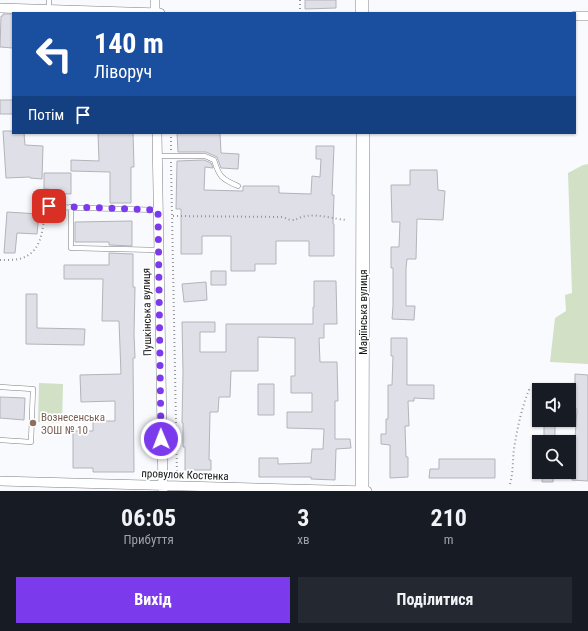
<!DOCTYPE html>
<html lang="uk">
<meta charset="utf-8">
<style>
:root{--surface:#171b24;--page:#242831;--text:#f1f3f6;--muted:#9ea1a6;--accent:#7c3aed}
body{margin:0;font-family:"Roboto Condensed",sans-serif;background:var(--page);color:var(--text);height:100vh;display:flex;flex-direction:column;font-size:15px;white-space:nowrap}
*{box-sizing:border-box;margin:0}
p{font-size:13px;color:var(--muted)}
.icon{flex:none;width:22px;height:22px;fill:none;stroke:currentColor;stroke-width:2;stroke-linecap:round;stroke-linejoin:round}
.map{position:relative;height:491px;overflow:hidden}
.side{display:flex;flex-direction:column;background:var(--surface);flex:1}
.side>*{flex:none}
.hud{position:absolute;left:12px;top:12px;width:564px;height:122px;border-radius:0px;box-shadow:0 1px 3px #0004;background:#1a4fa0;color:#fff;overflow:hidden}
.tools{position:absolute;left:532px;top:383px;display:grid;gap:8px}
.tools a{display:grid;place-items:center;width:44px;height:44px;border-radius:0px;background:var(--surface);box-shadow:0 1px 3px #0004;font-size:20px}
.pin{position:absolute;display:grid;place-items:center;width:34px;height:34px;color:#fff;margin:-17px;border-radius:8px;box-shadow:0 2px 6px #0006}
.me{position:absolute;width:44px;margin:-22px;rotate:359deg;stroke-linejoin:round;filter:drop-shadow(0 0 3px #0008)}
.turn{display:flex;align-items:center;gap:14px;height:84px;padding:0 16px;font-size:18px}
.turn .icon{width:52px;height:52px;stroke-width:2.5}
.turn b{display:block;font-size:28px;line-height:34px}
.then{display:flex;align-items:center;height:38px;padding:0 16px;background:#0003;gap:8px;font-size:15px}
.eta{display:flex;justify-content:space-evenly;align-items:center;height:68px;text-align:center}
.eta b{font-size:24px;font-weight:700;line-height:28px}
.action{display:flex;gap:8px;margin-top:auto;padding:8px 16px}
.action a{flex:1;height:46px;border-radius:0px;background:var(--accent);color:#fff;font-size:16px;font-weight:700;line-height:46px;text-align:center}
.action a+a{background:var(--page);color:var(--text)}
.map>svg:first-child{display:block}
.green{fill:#d2e0c6}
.building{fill:#dedfe7;stroke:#b3b4bb}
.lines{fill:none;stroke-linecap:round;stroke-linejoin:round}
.lane-casing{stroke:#7e7f86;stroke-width:5.5}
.street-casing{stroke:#7e7f86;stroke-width:10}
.secondary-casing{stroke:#7e7f86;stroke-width:14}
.path{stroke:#949598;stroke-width:2;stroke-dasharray:1 3;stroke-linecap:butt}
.lane{stroke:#fff;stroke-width:4.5}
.street{stroke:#fff;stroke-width:9}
.secondary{stroke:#fff;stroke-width:13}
.route{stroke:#7c3aed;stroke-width:7;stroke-dasharray:0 12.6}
.education-dot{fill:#8d6e63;stroke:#fff;stroke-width:1.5}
.labels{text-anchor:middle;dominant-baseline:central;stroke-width:3.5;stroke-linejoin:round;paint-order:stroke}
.street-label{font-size:11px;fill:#111214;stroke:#fff}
.education-label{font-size:11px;fill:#785e54;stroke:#fff;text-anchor:start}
</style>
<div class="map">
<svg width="588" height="491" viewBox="0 0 588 491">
<rect width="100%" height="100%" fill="#f9fafe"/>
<path class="green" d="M588,164V364L550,362L555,318L566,311L565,295L572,293L568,173L583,165Z
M39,383L63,384L62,423L38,422Z"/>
<path class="building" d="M305,0H336V8L305,9Z
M3,14H13V48L0,47L1,16H3Z
M0,100H13V114H0Z
M3,131H13V133H24L25,145L43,146L42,179L30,178V177L6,178Z
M98,133H133L134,167H131V203H110V172L71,171V160L99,161Z
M177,133H220L221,153L239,154L238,169L221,168L217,157L206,152H178Z
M316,146H334L332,195H334L333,224H334V256H309V241H276V264H255V271H231V236H202V254H181V209H176L177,161L204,160L211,163L213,168L205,167L204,190L243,191V186H279V193L311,194L312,176L320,177L321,159H316Z
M410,170H437L438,190L445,191L443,220L417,219L416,259H407L406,268V306H415L414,320L392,319L393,306V268H391V247H399L400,222H392L391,185H410Z
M44,173H71V194L49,193V189H44Z
M7,212L39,214L37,234L17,233L15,253H4Z
M132,221V246L109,245V242H75V222Z
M109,253L133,254V287H135L134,334L135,358H133L134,472H93V468H73V431H93V421H115V401L81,402L80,375L121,374L119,321H102L103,279H64V265H109Z
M211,271H226V285H211Z
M314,281H336L337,324H324V338H319L320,362H337L338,401H335V439H350L351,448L336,449L335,480L311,479V477H259V458H278V464L311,463L312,449H323L324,429L287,428V412H312V393H291V376H295V338L258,337V371H231L230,397H219L218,412H210L209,460H211V470H185V447H183V423H182L183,372L182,322H215V332H200V352H226V324H313V307H314Z
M206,282L207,300L184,302L182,284Z
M26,294H37V328L85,329L84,345L26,344Z
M391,338H407V385H434V399L414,398V401H408L409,426H405L406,457H408V477L390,478V445L381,444V434H386V419H388V385H392L393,356H391Z
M575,374L588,375V481L572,480L577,409L569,408V385H575Z
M258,384H274V415H258Z
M0,397L25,398L24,420L0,418Z
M544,420H555V442H544Z
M439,459H495V478H429L430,469H439Z
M543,472H554L553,482H542Z"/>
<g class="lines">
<defs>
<path id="lane" d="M49,0V10
M157,156H205L214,160C219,176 221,179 238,186
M49,207L158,210
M71,207V248L158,250
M0,387L33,389L31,442L0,440"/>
<path id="street" d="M155,0V13
M0,8L160,13
M575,16H588
M157,133L163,491
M0,481L367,491"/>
<path id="secondary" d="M362,0V13
M362,491L363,133"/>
</defs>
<use href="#lane" class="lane-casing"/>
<use href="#street" class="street-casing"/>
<use href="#secondary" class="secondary-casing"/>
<path class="path" d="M300,0V13
M171,133V150
M171,162L177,476
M173,216L283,217C297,224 295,217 307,216C318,214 335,219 346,220
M0,260C6,260 13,260 19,259C42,253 42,232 45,212
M510,484C514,470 512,457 515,443C518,425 522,407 529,390L533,388L541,387"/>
<use href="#lane" class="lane"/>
<use href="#street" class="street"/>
<use href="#secondary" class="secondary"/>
</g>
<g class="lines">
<path class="route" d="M49,206L158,210L161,439"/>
</g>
<circle class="education-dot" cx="33" cy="423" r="4"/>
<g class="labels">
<g class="street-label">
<text transform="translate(147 312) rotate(-91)">Пушкінська вулиця</text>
<text transform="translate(363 312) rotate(-90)">Маріїнська вулиця</text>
<text transform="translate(185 475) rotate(2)">провулок Костенка</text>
</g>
<g class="education-label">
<text x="41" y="417">Вознесенська<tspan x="41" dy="13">ЗОШ № 10</tspan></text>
</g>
</g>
</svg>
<div class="tools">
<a><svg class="icon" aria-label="sound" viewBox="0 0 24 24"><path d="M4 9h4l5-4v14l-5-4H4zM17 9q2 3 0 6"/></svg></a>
<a><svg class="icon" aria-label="search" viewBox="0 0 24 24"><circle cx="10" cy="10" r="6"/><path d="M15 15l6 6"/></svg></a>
</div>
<div class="pin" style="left:49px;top:206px;background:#d93025"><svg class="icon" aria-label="arrive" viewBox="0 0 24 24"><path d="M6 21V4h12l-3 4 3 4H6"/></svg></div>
<svg class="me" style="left:161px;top:439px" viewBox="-20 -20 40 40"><circle r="17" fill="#7c3aed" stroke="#fff" stroke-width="3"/><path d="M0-11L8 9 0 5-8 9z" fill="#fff"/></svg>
<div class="hud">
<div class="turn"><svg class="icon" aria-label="left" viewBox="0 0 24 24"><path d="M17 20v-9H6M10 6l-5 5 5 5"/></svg><div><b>140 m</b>Ліворуч</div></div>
<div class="then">Потім<svg class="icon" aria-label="arrive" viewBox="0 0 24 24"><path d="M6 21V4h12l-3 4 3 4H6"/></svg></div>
</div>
</div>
<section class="side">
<div class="eta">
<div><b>06:05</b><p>Прибуття</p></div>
<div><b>3</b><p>хв</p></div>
<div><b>210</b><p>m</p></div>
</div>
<div class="action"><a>Вихід</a><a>Поділитися</a></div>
</section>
